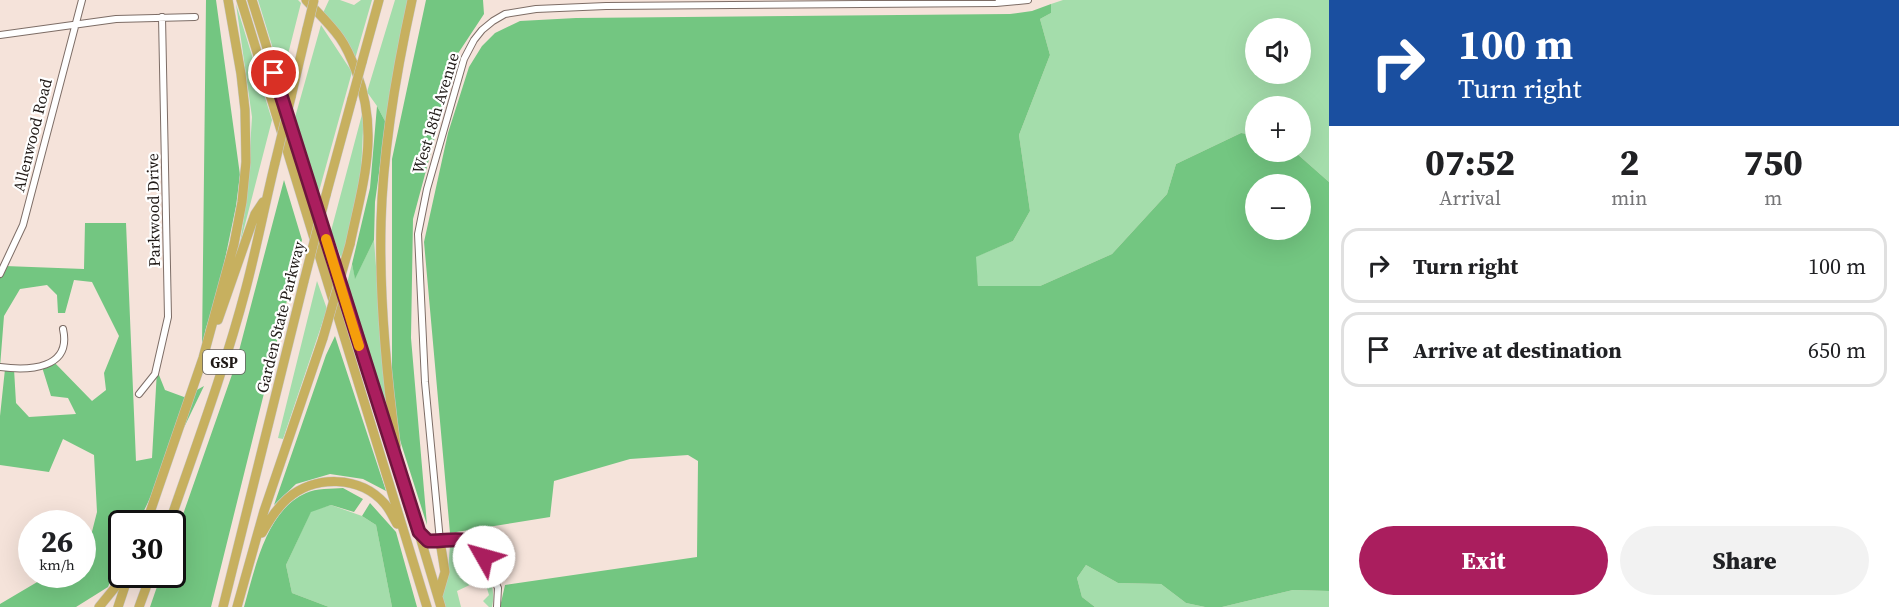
<!DOCTYPE html>
<meta charset="utf-8">
<style>
:root{--surface:#fff;--page:#f2f2f2;--text:#202124;--muted:#757577;--line:#e0e0e0;--accent:#aa1e5e}
body{margin:0;font-family:"Source Serif 4",serif;background:var(--page);color:var(--text);height:100vh;display:flex;flex-direction:column;font-size:22px;white-space:nowrap}
*{box-sizing:border-box;margin:0}
p{font-size:20px;color:var(--muted)}
.icon{flex:none;width:33px;height:33px;fill:none;stroke:currentColor;stroke-width:2;stroke-linecap:round;stroke-linejoin:round}
.map{position:relative;flex:1;overflow:hidden}
.sheet{display:flex;flex-direction:column;background:var(--surface);width:570px}
.sheet>*{flex:none}
.hud{background:#1a4fa0;color:#fff;overflow:hidden}
.buttons{position:absolute;left:1245px;top:18px;display:grid;gap:12px}
.buttons a{display:grid;place-items:center;width:66px;height:66px;border-radius:50%;background:var(--surface);box-shadow:0 6px 24px #0002;font-size:30px}
.speed{position:absolute;left:18px;top:510px;display:flex;gap:12px;font-size:30px;font-weight:700;text-align:center}
.speed>*{display:grid;place-content:center;width:78px;height:78px;border-radius:50%;background:var(--surface);box-shadow:0 6px 24px #0002;line-height:1}
.speed small{font-size:15px;font-weight:400}
.speed .limit{border:3px solid #111;border-radius:9px;background:#fff;color:#111}
.pin{position:absolute;display:grid;place-items:center;width:51px;height:51px;color:#fff;margin:-26px;border:3px solid #fff;border-radius:50%;box-shadow:0 2px 6px #0007}
.me{position:absolute;width:66px;margin:-33px;rotate:308deg;stroke-linejoin:round;filter:drop-shadow(0 0 4px #0008)}
.turn{display:flex;align-items:center;gap:21px;height:126px;padding:0 30px;font-size:27px}
.turn .icon{width:78px;height:78px;stroke-width:2.5}
.turn b{display:block;font-size:42px;line-height:51px}
.eta{display:flex;justify-content:space-evenly;align-items:center;height:102px;text-align:center}
.eta b{font-size:36px;font-weight:800;line-height:42px}
.cta{display:flex;gap:12px;margin-top:auto;padding:12px 30px}
.cta a{flex:1;height:69px;border-radius:36px;background:var(--accent);color:#fff;font-size:24px;font-weight:800;line-height:69px;text-align:center}
.cta a+a{background:var(--page);color:var(--text)}
ul{padding:0;list-style:none}
li{display:flex;align-items:center;gap:18px;height:75px;margin:0 12px 9px;padding:0 18px;border:3px solid var(--line);border-radius:18px}
li div{flex:1}
li b{display:block;font-size:22px}
li em{font-style:normal}
main{display:flex;flex:1;min-height:0}
.map>svg:first-child{display:block}
.green{fill:#a4ddab;fill-rule:evenodd}
.forest{fill:#73c681;fill-rule:evenodd}
.lines{fill:none;stroke-linecap:round;stroke-linejoin:round}
.minor-casing{stroke:#7d6d66;stroke-width:8}
.highway-casing{stroke:#c9c8c7;stroke-width:10}
.minor{stroke:#fff;stroke-width:6}
.highway{stroke:#c7b05f;stroke-width:9}
.highway-bridge-casing{stroke:#c9c8c7;stroke-width:10;stroke-linecap:butt}
.highway-bridge{stroke:#c7b05f;stroke-width:9}
.route-casing{stroke:#6e143d;stroke-width:15}
.route{stroke:#aa1e5e;stroke-width:10}
.slow{stroke:#f59e0b;stroke-width:10}
.labels{text-anchor:middle;dominant-baseline:central;stroke-width:4.5;stroke-linejoin:round;paint-order:stroke}
.shield{fill:#fff;stroke:#635f5d;stroke-width:1.5}
.shield-label{font-size:15px;font-weight:bold;fill:#201a17}
.street-label{font-size:16px;fill:#201a17;stroke:#fff}
</style>
<main>
<div class="map">
<svg width="1329" height="607" viewBox="0 0 1329 607">
<rect width="100%" height="100%" fill="#f5e3da"/>
<path class="green" d="M258,0H298L301,3L282,78Z
M329,0H340L354,5L361,0H372L355,59L323,13Z
M395,0H411L386,123L377,106L367,92Z
M1063,0H1329V182L1295,152H1300V106H1256L1255,135L1241,133L1176,164L1167,194L1112,254L1040,286H978L975,257L1013,241L1030,211L1019,135L1050,55L1040,19L1051,13V4ZM1256,28H1300V74H1256Z
M236,4L272,120L240,244L247,196L252,117Z
M321,25L352,72L318,195L294,121Z
M364,107L361,174L342,260L331,231Z
M374,240L387,409L346,287L352,264L355,278Z
M317,281L327,309L283,439L278,438Z
M331,505L362,516L376,525L392,607H329L292,593L286,565L311,511Z
M465,545C482,561 498,582 492,607H489L483,601L489,595L486,585L476,582L457,591L461,607H446L441,593L447,582L450,546Z
M1086,565L1118,583L1161,584L1186,603L1205,607H1095L1082,597L1077,578Z
M1293,590L1329,591V607H1222Z"/>
<path class="forest" d="M206,0H216L240,175L236,206L218,293L206,328L202,347Z
M426,0H483L484,14L457,55L413,219L411,338L427,525L392,415V159Z
M1051,4V13L1040,19L1050,55L1019,135L1030,211L1013,241L976,257L978,286H1040L1112,254L1167,194L1176,164L1241,133L1255,135L1256,152H1295L1329,182V591L1293,590L1222,607H1205L1186,603L1161,584L1118,583L1086,565L1077,578L1082,597L1095,607H500L505,585L697,557L698,461L688,455L630,459L554,481L550,517L450,533L424,242L448,133L469,67L482,46L495,33L520,21L576,18L1010,14L1032,11ZM1256,184H1300V230H1256Z
M377,106L386,123L375,202L374,240L355,279L352,264L370,188Z
M284,180L302,240L211,607H150L161,575L172,574L173,543L235,366Z
M85,223H126L136,461L152,458L157,370L165,390L184,397L204,386L138,523L122,524L121,558L108,587L76,607H0V604L44,578L56,575L82,574L83,567L97,512L94,455L63,439L49,472L0,465V416L5,369H14L16,403L29,417L76,414L68,398L51,396L42,367L53,361L92,401L106,390L104,373L119,336L92,282L74,280L65,313H58L57,295L47,285L20,289L4,316L0,367V275L5,266L84,269Z
M335,336L386,491L363,479L330,474L296,484L274,505L326,355Z
M343,488L363,499L354,512L331,505L311,512L286,565L292,593L329,607H244C255,569 266,510 306,493C316,488 332,489 343,488Z
M370,503L396,532L417,607H392L376,525L362,516Z"/>
<g class="lines">
<defs>
<path id="minor" d="M0,35L116,19L195,17
M0,274L23,225L82,0
M0,367C29,371 72,369 63,329
M139,394L155,374L168,317L162,17
M497,607L498,588L480,550C468,537 456,540 440,541L425,382L418,234L427,189L464,59L474,40L482,30L493,21L505,14L536,9L606,6L996,3L1028,0"/>
<path id="highway" d="M241,0L427,607
M252,0L385,427L397,460L441,607
M306,0C317,12 330,24 340,38C347,48 352,60 356,71C380,133 363,182 350,244
M362,62L379,0
M291,97L307,29
M326,195L352,99
M218,320L255,214L263,202
M396,446C386,371 379,297 381,222C383,147 396,73 412,0
M146,524L203,358L234,244L242,202L246,162L245,110L241,74L228,0
M169,524C196,446 225,368 246,288C257,246 265,204 275,163
M262,533C269,521 276,509 287,499C314,475 360,475 385,504C390,510 393,517 397,524
M420,534L428,541H440L445,572L438,596
M99,607L126,574
M118,607L128,577
M139,607L151,574
M223,607L304,281
M237,607L264,511L323,338"/>
</defs>
<use href="#minor" class="minor-casing"/>
<use href="#highway" class="highway-casing"/>
<use href="#minor" class="minor"/>
<use href="#highway" class="highway"/>
<defs>
<path id="highway-bridge" d="M307,29L314,0
M352,99L362,62
M275,163L291,97
M304,281L326,195
M323,338L350,244"/>
</defs>
<use href="#highway-bridge" class="highway-bridge-casing"/>
<use href="#highway-bridge" class="highway-bridge"/>
</g>
<g class="lines">
<defs>
<path id="route" d="M274,73L419,532L428,541C452,542 469,531 484,557"/>
</defs>
<use href="#route" class="route-casing"/>
<use href="#route" class="route"/>
<path class="slow" d="M326,239L359,346"/>
</g>
<g class="labels">
<rect class="shield" x="203" y="350" width="42" height="24" rx="4.5"/>
<g class="shield-label">
<text x="224" y="362">GSP</text>
</g>
<g class="street-label">
<text transform="translate(435 113) rotate(-73)">West 18th Avenue</text>
<text transform="translate(32 135) rotate(-76)">Allenwood Road</text>
<text transform="translate(153 210) rotate(-91)">Parkwood Drive</text>
<text transform="translate(280 317) rotate(-76)">Garden State Parkway</text>
</g>
</g>
</svg>
<div class="buttons">
<a><svg class="icon" aria-label="sound" viewBox="0 0 24 24"><path d="M4 9h4l5-4v14l-5-4H4zM17 9q2 3 0 6"/></svg></a>
<a>+</a>
<a>−</a>
</div>
<div class="speed"><div>26<small>km/h</small></div><div class="limit">30</div></div>
<div class="pin" style="left:274px;top:73px;background:#d93025"><svg class="icon" aria-label="arrive" viewBox="0 0 24 24"><path d="M6 21V4h12l-3 4 3 4H6"/></svg></div>
<svg class="me" style="left:484px;top:557px" viewBox="-20 -20 40 40"><circle r="19" fill="#fff"/><path d="M0-13L10 11 0 6-10 11z" fill="#aa1e5e"/></svg>
</div>
<section class="sheet">
<div class="hud">
<div class="turn"><svg class="icon" aria-label="right" viewBox="0 0 24 24"><path d="M7 20v-9h11M14 6l5 5-5 5"/></svg><div><b>100 m</b>Turn right</div></div>
</div>
<div class="eta">
<div><b>07:52</b><p>Arrival</p></div>
<div><b>2</b><p>min</p></div>
<div><b>750</b><p>m</p></div>
</div>
<ul>
<li><svg class="icon" aria-label="right" viewBox="0 0 24 24"><path d="M7 20v-9h11M14 6l5 5-5 5"/></svg><div><b>Turn right</b></div><em>100 m</em></li>
<li><svg class="icon" aria-label="arrive" viewBox="0 0 24 24"><path d="M6 21V4h12l-3 4 3 4H6"/></svg><div><b>Arrive at destination</b></div><em>650 m</em></li>
</ul>
<div class="cta"><a>Exit</a><a>Share</a></div>
</section>
</main>
